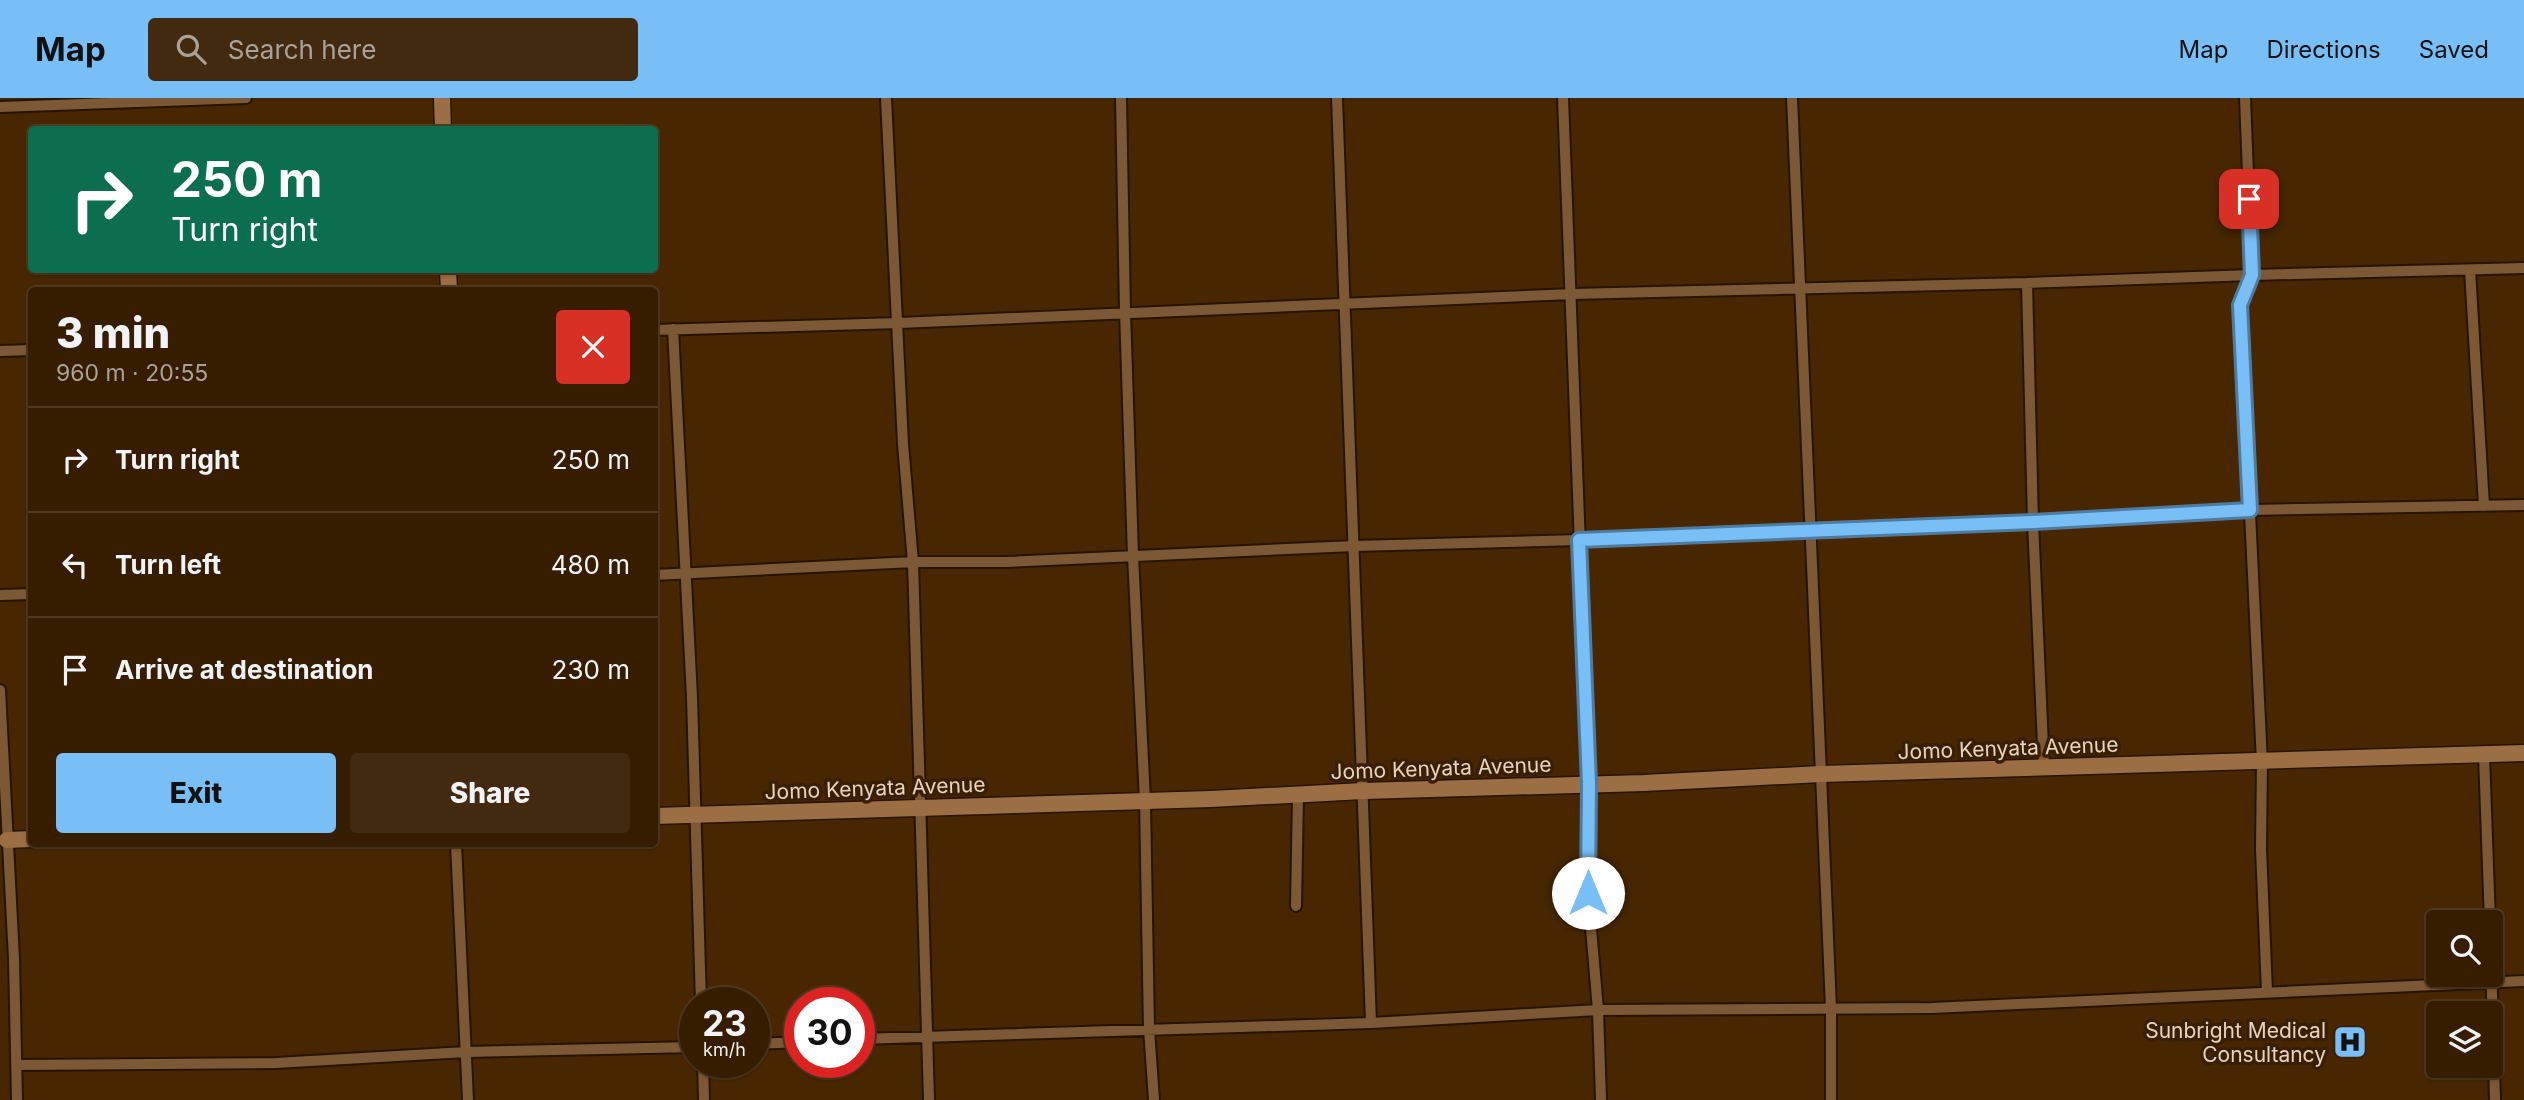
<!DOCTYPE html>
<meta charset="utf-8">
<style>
:root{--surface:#361d00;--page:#412a0f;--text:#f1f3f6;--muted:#aaa299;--line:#503b22;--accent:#78bff7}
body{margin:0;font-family:Inter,sans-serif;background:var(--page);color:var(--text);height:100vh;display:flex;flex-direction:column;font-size:26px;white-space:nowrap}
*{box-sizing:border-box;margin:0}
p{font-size:23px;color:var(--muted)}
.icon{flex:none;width:38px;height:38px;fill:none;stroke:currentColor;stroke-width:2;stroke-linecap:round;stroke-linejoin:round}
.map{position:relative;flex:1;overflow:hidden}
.drawer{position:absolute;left:28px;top:189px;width:630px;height:560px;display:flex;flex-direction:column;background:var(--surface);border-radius:7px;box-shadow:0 2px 5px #0004,0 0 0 2px var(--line)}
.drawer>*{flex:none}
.top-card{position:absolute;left:28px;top:28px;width:630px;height:147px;border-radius:7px;box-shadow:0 2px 5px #0004,0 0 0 2px var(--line);background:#0b6e4f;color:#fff;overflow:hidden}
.controls{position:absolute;left:2426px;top:812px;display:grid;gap:14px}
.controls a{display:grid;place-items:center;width:77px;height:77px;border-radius:7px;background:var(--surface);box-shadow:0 2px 5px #0004,0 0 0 2px var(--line);font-size:35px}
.speed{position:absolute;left:679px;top:889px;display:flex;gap:14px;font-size:35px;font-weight:700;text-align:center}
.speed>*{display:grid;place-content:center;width:91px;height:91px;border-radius:50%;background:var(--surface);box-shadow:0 2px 5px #0004,0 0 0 2px var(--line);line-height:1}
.speed small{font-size:18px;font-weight:400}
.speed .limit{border:10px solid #d22;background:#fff;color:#111}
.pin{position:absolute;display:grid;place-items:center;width:60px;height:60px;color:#fff;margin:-30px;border-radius:14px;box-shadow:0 4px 10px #0006}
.me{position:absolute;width:77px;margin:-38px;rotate:0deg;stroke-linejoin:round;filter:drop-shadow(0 0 5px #0008)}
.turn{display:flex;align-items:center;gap:24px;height:147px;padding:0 28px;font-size:32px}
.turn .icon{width:91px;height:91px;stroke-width:2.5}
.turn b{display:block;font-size:49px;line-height:60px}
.round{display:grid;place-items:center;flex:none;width:74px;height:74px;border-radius:7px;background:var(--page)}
.overview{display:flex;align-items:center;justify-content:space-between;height:119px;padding:0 28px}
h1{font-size:42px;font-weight:800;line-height:52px}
.button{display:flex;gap:14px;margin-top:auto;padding:14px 28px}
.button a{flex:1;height:80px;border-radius:7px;background:var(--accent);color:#111;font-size:28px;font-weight:800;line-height:80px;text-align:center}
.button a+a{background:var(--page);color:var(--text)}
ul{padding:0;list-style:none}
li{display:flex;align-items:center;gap:21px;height:105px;padding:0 28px;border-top:2px solid var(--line)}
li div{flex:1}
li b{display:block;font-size:26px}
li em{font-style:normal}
header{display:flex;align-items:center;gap:42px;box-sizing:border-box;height:98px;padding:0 35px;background:var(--accent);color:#111}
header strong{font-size:33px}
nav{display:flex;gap:38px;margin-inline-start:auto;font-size:24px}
.search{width:490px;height:63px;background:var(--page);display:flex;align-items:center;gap:18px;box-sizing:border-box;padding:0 24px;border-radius:7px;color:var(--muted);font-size:26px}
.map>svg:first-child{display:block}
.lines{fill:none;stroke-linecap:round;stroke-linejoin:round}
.street-casing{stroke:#261302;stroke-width:14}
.secondary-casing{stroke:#261302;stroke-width:19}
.street{stroke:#7d5834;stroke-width:10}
.secondary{stroke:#9b6e44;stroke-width:16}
.route-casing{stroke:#4e7ca1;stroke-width:18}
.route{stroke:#78bff7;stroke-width:12}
.labels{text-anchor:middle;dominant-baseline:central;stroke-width:7;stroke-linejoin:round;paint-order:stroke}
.street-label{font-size:21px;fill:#e8d3c0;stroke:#391f03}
.poi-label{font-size:21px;fill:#e8d3c0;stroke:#391f03;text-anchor:end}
</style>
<header>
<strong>Map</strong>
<div class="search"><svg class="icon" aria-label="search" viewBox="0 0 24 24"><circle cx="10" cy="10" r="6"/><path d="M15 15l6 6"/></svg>Search here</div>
<nav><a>Map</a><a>Directions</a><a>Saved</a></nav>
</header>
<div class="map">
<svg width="2524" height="1002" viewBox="0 0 2524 1002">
<rect width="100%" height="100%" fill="#482700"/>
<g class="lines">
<defs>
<path id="street" d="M886,0L903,346L913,464L929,1002
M1121,0L1125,213L1133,458L1145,703L1149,931L1154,1002
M1337,0L1371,925
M1563,0L1589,685L1588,795L1598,912L1601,1002
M1792,0L1831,910V1002
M2245,0L2252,177L2240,207L2262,664L2261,751L2267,894
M0,9L246,0
M2470,172L2484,408
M2027,185L2033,424L2044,670
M673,231L692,599L701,905
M654,232L899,225L1572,196L2027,185L2252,177L2524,170
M0,253L32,252
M654,477L913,464H1005L1354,448L1579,442L2033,424L2250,412L2524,407
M0,497L32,496
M0,592L14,861L17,1002
M2484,657L2490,824
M456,746L468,1002
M1296,808L1298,697
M2490,826L2495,1002
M859,941L1371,925L1598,912L1932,910L2524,883
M754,946L800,944
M703,964L704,1002
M17,967L276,965L466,954L695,949"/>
<path id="secondary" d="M442,0L443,32
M448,172L449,192
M654,718L1211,701L1363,693L1644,685L1821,676L2524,655
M7,742L32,741"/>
</defs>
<use href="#street" class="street-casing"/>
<use href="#secondary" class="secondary-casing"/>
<use href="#street" class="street"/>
<use href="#secondary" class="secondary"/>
</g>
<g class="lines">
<defs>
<path id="route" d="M1588,795L1589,685L1579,442L2033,424L2250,412L2240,207L2252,177L2249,101"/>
</defs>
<use href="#route" class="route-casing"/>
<use href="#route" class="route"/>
</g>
<defs>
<symbol id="hospital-square" viewBox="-11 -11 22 22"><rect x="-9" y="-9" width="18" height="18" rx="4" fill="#78bff7" stroke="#391f03"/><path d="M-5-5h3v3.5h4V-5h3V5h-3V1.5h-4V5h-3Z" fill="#111"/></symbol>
</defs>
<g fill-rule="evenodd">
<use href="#hospital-square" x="2331" y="925" width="38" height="38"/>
</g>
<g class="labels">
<g class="street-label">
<text transform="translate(2008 650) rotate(-2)">Jomo Kenyata Avenue</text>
<text transform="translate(1441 670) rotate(-2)">Jomo Kenyata Avenue</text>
<text transform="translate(875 690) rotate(-2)">Jomo Kenyata Avenue</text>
</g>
<g class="poi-label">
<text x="2326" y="932">Sunbright Medical<tspan x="2326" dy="24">Consultancy</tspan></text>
</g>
</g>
</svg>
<div class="controls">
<a><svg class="icon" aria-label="search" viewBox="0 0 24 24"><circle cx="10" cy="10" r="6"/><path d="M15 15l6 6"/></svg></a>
<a><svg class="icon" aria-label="layers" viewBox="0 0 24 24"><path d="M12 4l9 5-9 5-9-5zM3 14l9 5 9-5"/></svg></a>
</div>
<div class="speed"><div>23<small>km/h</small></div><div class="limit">30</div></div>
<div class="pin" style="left:2249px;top:101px;background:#d93025"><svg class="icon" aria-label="arrive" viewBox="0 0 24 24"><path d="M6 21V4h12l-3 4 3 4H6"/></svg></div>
<svg class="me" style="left:1588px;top:795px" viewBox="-20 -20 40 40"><circle r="19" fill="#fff"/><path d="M0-13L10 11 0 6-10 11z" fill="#78bff7"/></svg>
<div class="top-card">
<div class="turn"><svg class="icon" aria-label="right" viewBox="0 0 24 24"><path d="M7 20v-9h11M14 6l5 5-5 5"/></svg><div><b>250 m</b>Turn right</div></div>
</div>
<section class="drawer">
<div class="overview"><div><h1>3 min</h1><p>960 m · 20:55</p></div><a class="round" style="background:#d93025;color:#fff"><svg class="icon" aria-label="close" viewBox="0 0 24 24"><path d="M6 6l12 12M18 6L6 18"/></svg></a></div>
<ul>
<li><svg class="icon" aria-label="right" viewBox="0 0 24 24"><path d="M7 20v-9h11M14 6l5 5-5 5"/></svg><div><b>Turn right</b></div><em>250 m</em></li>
<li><svg class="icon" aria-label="left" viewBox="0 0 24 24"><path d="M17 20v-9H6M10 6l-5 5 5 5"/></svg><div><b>Turn left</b></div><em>480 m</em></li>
<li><svg class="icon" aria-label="arrive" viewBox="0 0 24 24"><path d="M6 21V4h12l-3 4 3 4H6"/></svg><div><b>Arrive at destination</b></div><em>230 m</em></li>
</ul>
<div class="button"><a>Exit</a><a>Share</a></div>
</section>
</div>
